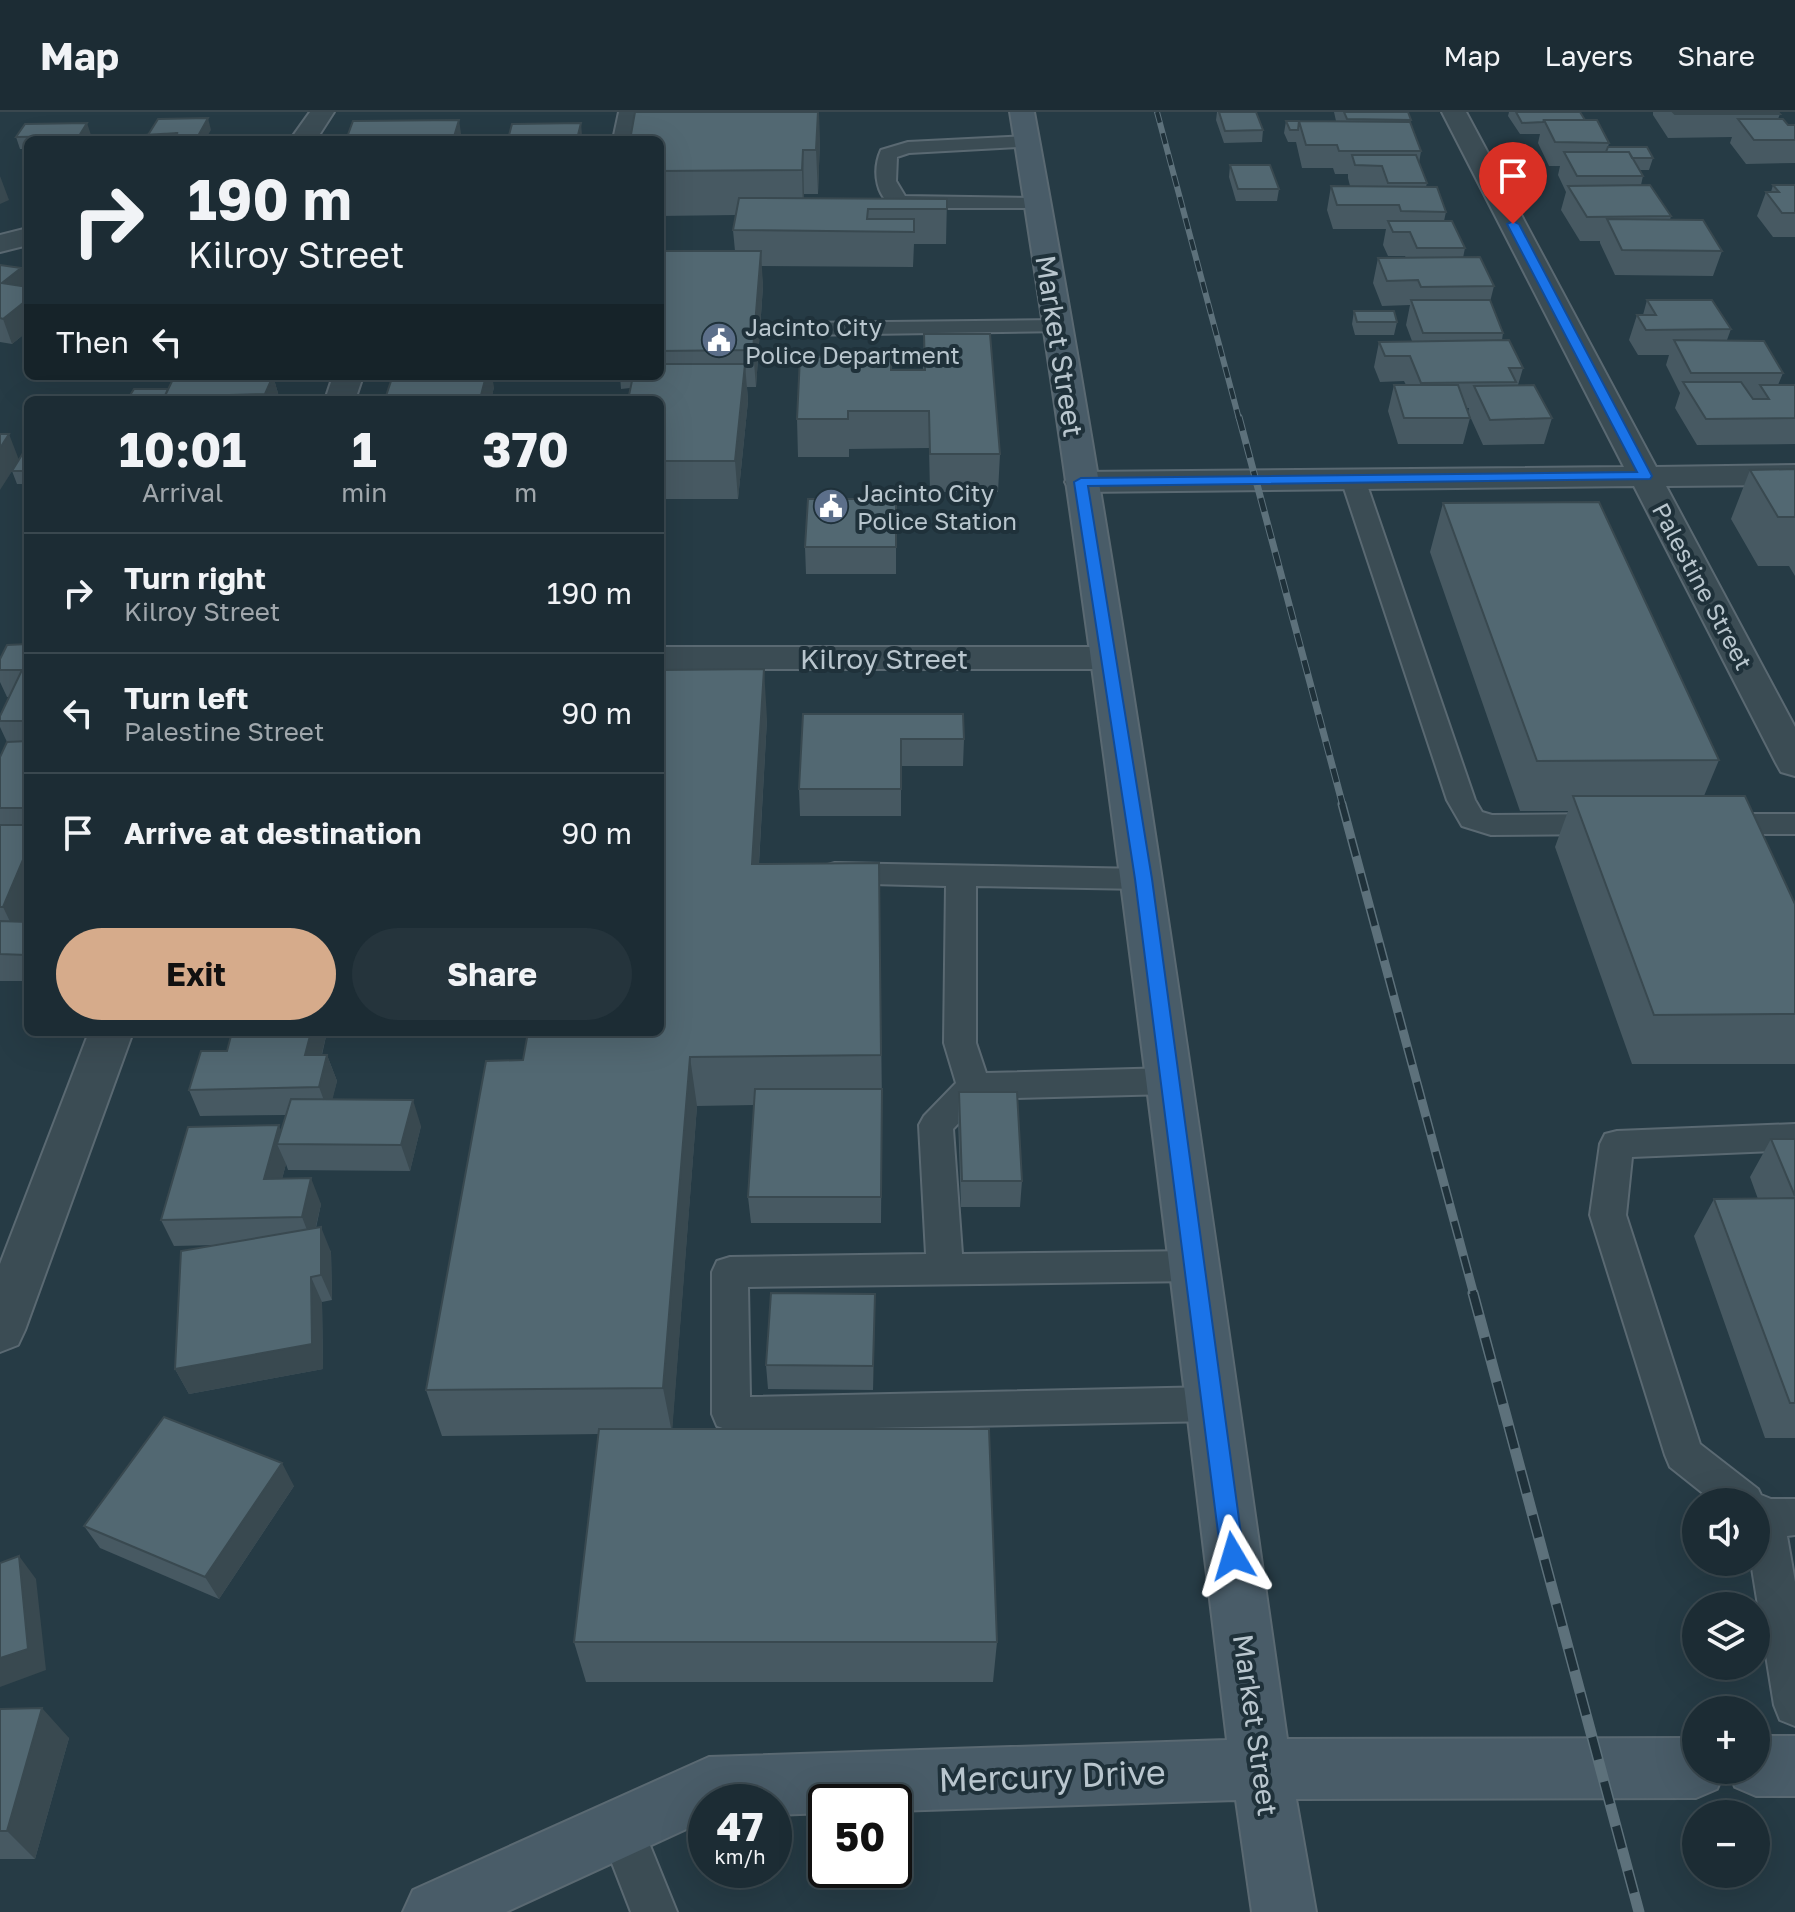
<!DOCTYPE html>
<meta charset="utf-8">
<style>
:root{--surface:#1c2c34;--page:#25343c;--text:#f1f3f6;--muted:#a0a7ac;--line:#3a484f;--accent:#d6ab8b}
body{margin:0;font-family:"Golos Text",sans-serif;background:var(--page);color:var(--text);height:100vh;display:flex;flex-direction:column;font-size:30px;white-space:nowrap}
*{box-sizing:border-box;margin:0}
p{font-size:26px;color:var(--muted)}
.icon{flex:none;width:44px;height:44px;fill:none;stroke:currentColor;stroke-width:2;stroke-linecap:round;stroke-linejoin:round}
.map{position:relative;flex:1;overflow:hidden}
.drawer{position:absolute;left:24px;top:284px;width:640px;height:640px;display:flex;flex-direction:column;background:var(--surface);border-radius:12px;box-shadow:0 8px 32px #0002,0 0 0 2px var(--line)}
.drawer>*{flex:none}
.banner{position:absolute;left:24px;top:24px;width:640px;height:244px;border-radius:12px;box-shadow:0 8px 32px #0002,0 0 0 2px var(--line);background:#1c2c34;color:var(--text);overflow:hidden}
.fabs{position:absolute;left:1682px;top:1376px;display:grid;gap:16px}
.fabs a{display:grid;place-items:center;width:88px;height:88px;border-radius:50%;background:var(--surface);box-shadow:0 8px 32px #0002,0 0 0 2px var(--line);font-size:40px}
.speed{position:absolute;left:688px;top:1672px;display:flex;gap:16px;font-size:40px;font-weight:700;text-align:center}
.speed>*{display:grid;place-content:center;width:104px;height:104px;border-radius:50%;background:var(--surface);box-shadow:0 8px 32px #0002,0 0 0 2px var(--line);line-height:1}
.speed small{font-size:20px;font-weight:400}
.speed .limit{border:4px solid #111;border-radius:12px;background:#fff;color:#111}
.pin{position:absolute;display:grid;place-items:center;width:68px;height:68px;color:#fff;margin:-82px -34px;border-radius:50% 50% 50% 0;rotate:-45deg;box-shadow:0 0 8px #0007}
.pin .icon{rotate:45deg}
.me{position:absolute;width:88px;margin:-44px;rotate:353deg;stroke-linejoin:round;filter:drop-shadow(0 0 6px #0008)}
.turn{display:flex;align-items:center;gap:28px;height:168px;padding:0 32px;font-size:36px}
.turn .icon{width:104px;height:104px;stroke-width:2.5}
.turn b{display:block;font-size:56px;line-height:68px}
.then{display:flex;align-items:center;height:76px;padding:0 32px;background:#0003;gap:16px;font-size:30px}
.eta{display:flex;justify-content:space-evenly;align-items:center;height:136px;text-align:center}
.eta b{font-size:48px;font-weight:700;line-height:56px}
.primary-button{display:flex;gap:16px;margin-top:auto;padding:16px 32px}
.primary-button a{flex:1;height:92px;border-radius:48px;background:var(--accent);color:#111;font-size:32px;font-weight:700;line-height:92px;text-align:center}
.primary-button a+a{background:var(--page);color:var(--text)}
ul{padding:0;list-style:none}
li{display:flex;align-items:center;gap:24px;height:120px;padding:0 32px;border-top:2px solid var(--line)}
li div{flex:1}
li b{display:block;font-size:30px}
li em{font-style:normal}
header{display:flex;align-items:center;gap:48px;box-sizing:border-box;height:112px;padding:0 40px;background:var(--surface);border-bottom:2px solid var(--line)}
header strong{font-size:38px}
nav{display:flex;gap:44px;margin-inline-start:auto;font-size:28px}
.map>svg:first-child{display:block}
.lines{fill:none;stroke-linecap:round;stroke-linejoin:round}
.service-casing{stroke:#5a6972;stroke-width:4}
.minor-casing{stroke:#5a6972;stroke-width:4}
.secondary-casing{stroke:#5a6972;stroke-width:4}
.service{fill:#3b4c54;fill-rule:evenodd}
.minor{fill:#3b4c54;fill-rule:evenodd}
.secondary{fill:#495c68;fill-rule:evenodd}
.rail-far3-casing{stroke:#5d717b;stroke-width:6}
.rail-far2-casing{stroke:#5d717b;stroke-width:7}
.rail-far1-casing{stroke:#5d717b;stroke-width:9}
.rail-casing{stroke:#5d717b;stroke-width:11}
.rail-far3{stroke:#1f313a;stroke-width:4;stroke-dasharray:11;stroke-linecap:butt}
.rail-far2{stroke:#1f313a;stroke-width:5;stroke-dasharray:14;stroke-linecap:butt}
.rail-far1{stroke:#1f313a;stroke-width:6;stroke-dasharray:18;stroke-linecap:butt}
.rail{stroke:#1f313a;stroke-width:8;stroke-dasharray:23;stroke-linecap:butt}
.wall{fill:#475962}
.shaded-wall{fill:#394950}
.building{fill:#526872;stroke:#394950;stroke-width:2}
.route{fill:#1a73e8;stroke:#114b97;stroke-width:2}
.labels{text-anchor:middle;dominant-baseline:central;stroke-width:8;stroke-linejoin:round;paint-order:stroke}
.far-poi-label{font-size:24px;fill:#b9c6ce;stroke:#1f313a;text-anchor:start}
.far-street-label{font-size:24px;fill:#b9c6ce;stroke:#1f313a}
.street-label{font-size:28px;fill:#b9c6ce;stroke:#1f313a}
.near-street-label{font-size:34px;fill:#b9c6ce;stroke:#1f313a}
</style>
<header>
<strong>Map</strong>
<nav><a>Map</a><a>Layers</a><a>Share</a></nav>
</header>
<div class="map">
<svg width="1795" height="1800" viewBox="0 0 1795 1800">
<rect width="100%" height="100%" fill="#263b45"/>
<g class="lines">
<defs>
<path id="service" d="M619,0H637L631,28H613Z
M1027,24L1036,30L1034,34L909,41L897,45L896,69L905,84L1038,86L1045,88L1048,92L1045,96H900C875,90 872,58 881,38L908,30Z
M1059,208L1070,214L1067,219L801,223L790,217L801,211Z
M1353,360L1361,362L1365,367L1475,688L1482,700L1492,703L1608,702L1618,705L1623,712L1618,719L1608,722L1491,723L1462,714L1447,688L1341,367L1345,362Z
M1714,702H1795V722H1714L1704,719L1699,712L1704,705Z
M835,751L1143,757L1154,760L1158,767L1154,774L1143,777L976,774V931L986,961L1170,956L1182,960L1187,969L1182,978L1170,982L982,987L953,1017L962,1142L1195,1139L1208,1143L1213,1154L1208,1165L1195,1169L748,1175L750,1285L1213,1275L1226,1280L1232,1292L1226,1304L1213,1309L731,1319L717,1314L712,1302V1160L717,1149L730,1145L926,1142L919,1013L924,1004L956,971L944,931L946,774L835,771L824,768L820,761L824,754Z
M1795,1012V1038L1632,1045L1626,1103L1700,1332L1758,1377L1761,1383L1771,1387H1795V1423L1787,1424L1795,1470V1614L1780,1608L1774,1593L1751,1450H1756V1390H1714L1670,1355L1665,1343L1590,1103L1600,1032L1605,1022L1617,1019Z
M620,1693L636,1699L677,1800H631L598,1715L604,1699Z"/>
<path id="minor" d="M310,0H334L316,28H290Z
M1442,0H1466L1656,355L1795,353V373L1666,374L1795,615V664L1781,660L1776,651L1634,374L1081,380L1069,377L1065,370L1069,363L1081,360L1624,355Z
M28,116V133L0,140V123Z
M333,264H363L355,288H325Z
M660,535H1108L1121,538L1126,546L1121,554L1108,557H660Z
M89,920H133L25,1218L18,1233L0,1240V1152Z"/>
<path id="secondary" d="M1010,0H1034C1134,540 1209,1084 1287,1627L1696,1626V1658H1725L1717,1677L1696,1686L1296,1687L1316,1800H1252L1236,1688L894,1699V1690H826V1701L774,1703V1690H706V1708L506,1800H403L413,1778L709,1645L1227,1628C1161,1084 1097,541 1010,0Z
M1756,1624H1795V1684H1756L1735,1675L1728,1658H1756Z"/>
</defs>
<use href="#service" class="service-casing"/>
<use href="#minor" class="minor-casing"/>
<use href="#secondary" class="secondary-casing"/>
<use href="#service" class="service"/>
<use href="#minor" class="minor"/>
<use href="#secondary" class="secondary"/>
<defs>
<path id="rail-far3" d="M1157,0L1239,307"/>
<path id="rail-far2" d="M1239,305L1343,694"/>
<path id="rail-far1" d="M1342,692L1474,1183"/>
<path id="rail" d="M1473,1181L1639,1800"/>
</defs>
<use href="#rail-far3" class="rail-far3-casing"/>
<use href="#rail-far2" class="rail-far2-casing"/>
<use href="#rail-far1" class="rail-far1-casing"/>
<use href="#rail" class="rail-casing"/>
<use href="#rail-far3" class="rail-far3"/>
<use href="#rail-far2" class="rail-far2"/>
<use href="#rail-far1" class="rail-far1"/>
<use href="#rail" class="rail"/>
</g>
<path class="wall" d="M1217,0H1256L1263,18L1262,30L1224,31L1216,8Z
M1334,0H1408L1411,8L1410,11L1421,39L1419,51L1427,71L1426,75L1446,100L1444,109L1465,136L1463,146L1494,174L1490,190L1503,221L1502,228L1523,256L1518,273L1552,306L1544,332L1483,333L1468,300L1469,296H1466L1470,306L1463,332H1398L1388,299L1394,273H1406L1404,269L1380,270L1374,255L1379,230L1412,229L1406,213L1410,193L1382,194L1373,171L1378,146H1406L1405,144H1388L1383,133L1386,117H1333L1327,98L1331,74H1350L1348,66V62H1335L1333,56H1302L1296,30H1288L1284,21L1286,9H1336Z
M1509,0H1580L1585,8L1609,31L1608,35L1653,46L1649,58H1640L1643,64L1641,73L1671,104L1670,108L1722,139L1713,164L1615,163L1600,131V129H1580L1561,98L1566,80L1558,63L1560,54H1549L1538,31L1540,22H1520L1508,4Z
M1653,0H1778L1780,2L1778,7L1788,13H1795V51L1746,52L1730,31L1732,25L1668,26L1653,3Z
M91,23L88,28H28V37H20L16,25Z
M582,23L581,28L508,27Z
M820,27L818,82H804V86L947,87L946,132H914L913,155L761,154L763,174L756,275H747L748,289L738,387H660V288L630,276L621,277L620,264H660V139H735L733,118L736,103L660,104V28Z
M1230,53L1279,77L1277,89H1236L1229,65Z
M1773,73H1795V125H1773L1757,104L1766,80H1771Z
M0,153L21,156L28,175V219L12,232L0,230Z
M1647,188L1731,217L1727,228L1783,261L1778,273H1795V332L1697,333L1675,296L1680,281L1666,253L1669,243H1638L1629,228L1637,203H1643Z
M1354,199L1397,210L1394,223H1355L1352,212Z
M924,222L1000,342L998,380H930L929,336L849,337V345H798L797,307L891,258H923Z
M99,264H148L146,268H100Z
M273,264L280,288H231L230,283L231,288L168,277Z
M494,275L491,288L385,287Z
M28,333V372H17L12,359L0,378Z
M1795,357V464L1789,454H1758L1731,407L1750,358Z
M896,387V462H806L805,435Z
M1443,391L1719,648L1704,684L1795,792V952H1632L1555,735L1568,699H1520L1430,440Z
M28,532V794L21,810H28V869H0V645L7,630L0,615V604L9,585H7L0,570V547Z
M803,602L964,627L963,654H901V704H800L799,677Z
M767,607L759,752L879,751L882,992L881,1111H751L748,1085L754,993L697,994L672,1317L997,1530L993,1570H586L574,1530L599,1322L442,1324L426,1278Z
M232,920H327L322,943H327L337,969L332,987L421,1014L410,1059L288,1058L286,1052L282,1067L321,1092L316,1116L331,1140L332,1188L322,1190L323,1257L189,1282L175,1257L216,1133L174,1134L161,1108L281,1019L286,1003L200,1004L189,978L227,939Z
M959,980L1022,1069L1020,1095H961L958,1006Z
M1771,1027H1795V1326H1765L1694,1124L1714,1087H1758L1750,1065Z
M875,1182L873,1278L768,1277L766,1253Z
M294,1374L219,1487L100,1436L84,1414Z
M0,1597L69,1626L35,1747H0Z"/>
<path class="shaded-wall" d="M818,0H819L820,27L818,82L816,38Z
M208,6L211,18L205,28H199L198,24Z
M459,8L462,28H453Z
M87,11L91,23L88,28H80L79,24Z
M581,11L582,23L581,28H578Z
M803,38L804,82L803,103L802,58Z
M0,64L9,88L0,92Z
M761,139L763,174L756,275L753,238Z
M21,156L28,175L2,171Z
M28,187V219L12,232L3,207Z
M745,252L748,289L738,387L735,349Z
M273,264L280,288H267L265,282Z
M486,264H492L494,275L491,288H480Z
M9,322L19,348L0,378V336Z
M764,557L767,607L756,802L752,752Z
M28,736V794L16,822L3,795Z
M311,920H327L315,970L305,943Z
M327,943L337,969L329,1002L319,975Z
M690,945L697,994L672,1321L663,1276Z
M413,988L421,1014L410,1059L401,1033Z
M279,1013L286,1032H277L286,1052L275,1093L264,1067Z
M311,1066L321,1092L312,1131L302,1105Z
M321,1115L331,1140L332,1188L321,1163Z
M311,1165L322,1190L323,1257L189,1282L175,1257Z
M875,1182V1207L873,1278V1254Z
M282,1351L294,1374L219,1487L205,1465Z
M19,1444L36,1467L46,1558L0,1575V1546Z
M42,1596L69,1626L35,1747L7,1719Z"/>
<path class="building" d="M635,0H818L816,38H803L802,58L660,59V28H630Z
M1219,0H1256L1263,18L1225,19Z
M1344,0H1408L1411,8L1347,7Z
M1516,0H1580L1585,8H1544L1543,10L1522,11Z
M1673,0H1778L1780,2H1675Z
M208,6L198,24H178L177,21L148,23L158,7Z
M1738,7H1783L1788,13H1795V28H1754Z
M459,8L453,28H346L353,9Z
M1544,8H1597L1609,31L1555,30Z
M1286,9H1299L1298,18H1290Z
M1299,9L1410,10L1421,39H1339L1337,33H1306Z
M87,11L79,24L16,25L25,12Z
M581,11L577,27H508L512,12Z
M177,21L175,27L213,24V28H143L144,23Z
M1608,35H1647L1653,46H1632L1629,40H1606Z
M1564,40H1629L1643,64H1577Z
M1352,43H1416L1427,71H1388L1382,54L1355,53Z
M1230,53H1270L1279,77H1238Z
M1650,73L1671,104L1587,105L1568,74Z
M1773,73H1795V101H1782L1766,80H1779Z
M1331,74L1437,75L1446,100L1401,99L1399,93H1337Z
M739,86L947,87V97H868L867,107H914V120L733,118Z
M1607,107L1703,108L1722,139L1622,138Z
M1388,109H1452L1465,136H1417L1410,120H1393Z
M660,139H761L753,238L660,239Z
M1480,145L1494,174L1421,175L1418,168L1387,169L1378,146Z
M0,153L21,156L2,171L28,175V187L3,207L0,206Z
M1411,188H1490L1503,221H1423Z
M1647,188H1712L1731,217L1646,218L1637,203H1656Z
M1354,199H1394L1397,210H1357Z
M924,222H990L1000,342H930L929,299H848V307H797L800,245L891,244V258H925Z
M1509,228L1523,256H1509L1516,270L1421,271L1410,244H1385L1379,230Z
M1674,228L1764,229L1783,261H1691Z
M660,252H745L735,349H660V288H628L633,264H660Z
M273,264L265,282L230,283L228,288H163L174,265Z
M432,264H486L480,287H385L392,266L431,265Z
M1683,270H1741L1753,287H1769L1760,273H1795V306L1706,307Z
M1394,273H1458L1470,306H1404Z
M1534,273L1552,306L1490,308L1474,274Z
M134,277H168L163,288H127Z
M0,322H9L0,336Z
M28,333V359H12Z
M1795,357V405H1778L1750,358Z
M808,387H896V435H805Z
M1599,390L1719,648L1537,649L1443,391Z
M28,532V609H0V604L22,558H0V547L7,533Z
M764,557L752,752L879,751L881,943L690,945L663,1276L426,1278L486,949L523,948L528,920H660V558Z
M803,602H963L964,627H901V677H799Z
M28,629V696H0V645L7,630Z
M1573,684H1745L1795,792V902L1654,903Z
M0,713H28V736L3,795H0Z
M0,809L28,810V838L26,843L0,842Z
M232,920H311L305,943H327L319,975L189,978L201,939H227Z
M755,977H882L881,1085H748Z
M959,980H1017L1022,1069H962Z
M291,987L413,988L401,1033L277,1032Z
M279,1013L264,1067L311,1066L302,1105L161,1108L188,1015Z
M1771,1027H1795V1084Z
M1795,1086V1291H1790L1714,1087Z
M321,1115V1163L311,1165L312,1232L175,1257L181,1139Z
M771,1181L875,1182L873,1254L766,1253Z
M164,1305L282,1351L205,1465L84,1414Z
M599,1317H989L997,1530H574Z
M19,1444L28,1537L0,1546V1451Z
M42,1596L7,1719H0V1597Z"/>
<path class="route" d="M1513,109L1519,112L1652,364L1650,367L1088,374L1152,767L1244,1444L1241,1452L1233,1455L1225,1452L1221,1444L1135,767L1074,370L1081,366L1637,360L1507,112Z"/>
<defs>
<symbol id="civic-disc" viewBox="-11 -11 22 22"><circle r="9.5" fill="#5c6f8a" stroke="#1f313a"/><path d="M-.6-6.5H3V-4.5H.6V-3L4-1V1h2V6H-6V1h2V-1L-.6-3ZM-1.2 2.5V6h2.4V2.5Z" fill="#fff"/></symbol>
</defs>
<g fill-rule="evenodd">
<use href="#civic-disc" x="699" y="208" width="40" height="40"/>
<use href="#civic-disc" x="811" y="374" width="40" height="40"/>
</g>
<g class="labels">
<g class="far-poi-label">
<text x="745" y="214">Jacinto City<tspan x="745" dy="28">Police Department</tspan></text>
<text x="857" y="380">Jacinto City<tspan x="857" dy="28">Police Station</tspan></text>
</g>
<g class="far-street-label">
<text transform="translate(1703 474) rotate(62)">Palestine Street</text>
</g>
<g class="street-label">
<text transform="translate(1060 234) rotate(81)">Market Street</text>
<text x="884" y="546">Kilroy Street</text>
<text transform="translate(1256 1613) rotate(82)">Market Street</text>
</g>
<g class="near-street-label">
<text transform="translate(1052 1663) rotate(-2)">Mercury Drive</text>
</g>
</g>
</svg>
<div class="fabs">
<a><svg class="icon" aria-label="sound" viewBox="0 0 24 24"><path d="M4 9h4l5-4v14l-5-4H4zM17 9q2 3 0 6"/></svg></a>
<a><svg class="icon" aria-label="layers" viewBox="0 0 24 24"><path d="M12 4l9 5-9 5-9-5zM3 14l9 5 9-5"/></svg></a>
<a>+</a>
<a>−</a>
</div>
<div class="speed"><div>47<small>km/h</small></div><div class="limit">50</div></div>
<div class="pin" style="left:1513px;top:112px;background:#d93025"><svg class="icon" aria-label="arrive" viewBox="0 0 24 24"><path d="M6 21V4h12l-3 4 3 4H6"/></svg></div>
<svg class="me" style="left:1233px;top:1444px" viewBox="-20 -20 40 40"><path d="M0-17L14 15 0 8-14 15z" fill="#1a73e8" stroke="#fff" stroke-width="4"/></svg>
<div class="banner">
<div class="turn"><svg class="icon" aria-label="right" viewBox="0 0 24 24"><path d="M7 20v-9h11M14 6l5 5-5 5"/></svg><div><b>190 m</b>Kilroy Street</div></div>
<div class="then">Then<svg class="icon" aria-label="left" viewBox="0 0 24 24"><path d="M17 20v-9H6M10 6l-5 5 5 5"/></svg></div>
</div>
<section class="drawer">
<div class="eta">
<div><b>10:01</b><p>Arrival</p></div>
<div><b>1</b><p>min</p></div>
<div><b>370</b><p>m</p></div>
</div>
<ul>
<li><svg class="icon" aria-label="right" viewBox="0 0 24 24"><path d="M7 20v-9h11M14 6l5 5-5 5"/></svg><div><b>Turn right</b><p>Kilroy Street</p></div><em>190 m</em></li>
<li><svg class="icon" aria-label="left" viewBox="0 0 24 24"><path d="M17 20v-9H6M10 6l-5 5 5 5"/></svg><div><b>Turn left</b><p>Palestine Street</p></div><em>90 m</em></li>
<li><svg class="icon" aria-label="arrive" viewBox="0 0 24 24"><path d="M6 21V4h12l-3 4 3 4H6"/></svg><div><b>Arrive at destination</b></div><em>90 m</em></li>
</ul>
<div class="primary-button"><a>Exit</a><a>Share</a></div>
</section>
</div>
